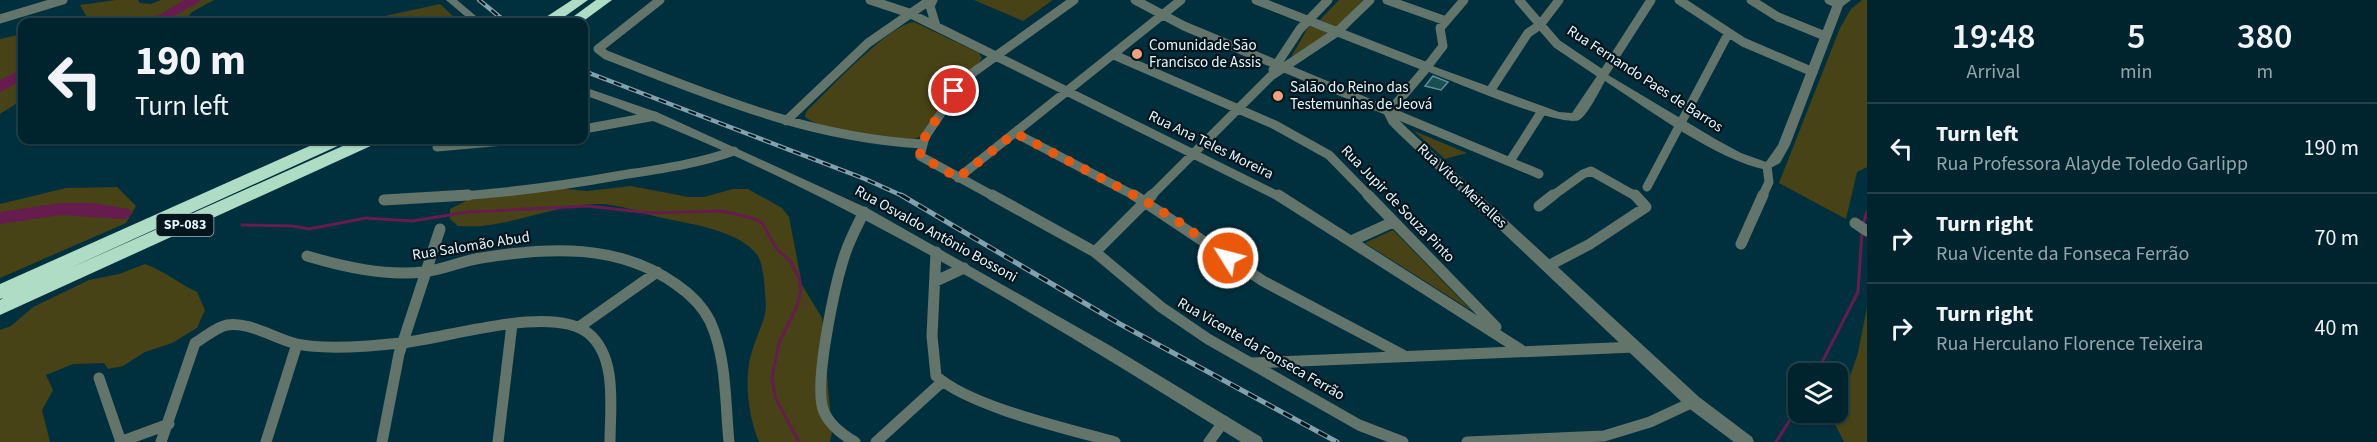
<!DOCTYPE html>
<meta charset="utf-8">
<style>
:root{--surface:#00242e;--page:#0e303a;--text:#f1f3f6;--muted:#95a4aa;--line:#22414a}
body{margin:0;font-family:"Source Sans 3",sans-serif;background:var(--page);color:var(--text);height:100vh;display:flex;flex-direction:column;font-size:22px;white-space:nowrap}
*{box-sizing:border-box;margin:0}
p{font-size:20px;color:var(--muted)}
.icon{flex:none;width:33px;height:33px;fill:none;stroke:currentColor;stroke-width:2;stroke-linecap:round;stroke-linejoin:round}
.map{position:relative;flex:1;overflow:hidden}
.drawer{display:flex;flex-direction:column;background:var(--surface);width:510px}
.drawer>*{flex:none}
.top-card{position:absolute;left:18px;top:18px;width:570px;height:126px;border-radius:12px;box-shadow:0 2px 4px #0004,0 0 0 2px var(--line);background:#00242e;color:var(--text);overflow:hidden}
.controls{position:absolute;left:1788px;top:363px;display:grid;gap:12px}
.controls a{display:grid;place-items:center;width:60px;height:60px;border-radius:12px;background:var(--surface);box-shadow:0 2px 4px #0004,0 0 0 2px var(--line);font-size:30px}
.pin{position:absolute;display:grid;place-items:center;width:51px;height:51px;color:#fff;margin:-26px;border:3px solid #fff;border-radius:50%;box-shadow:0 2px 6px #0007}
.me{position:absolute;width:66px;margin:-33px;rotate:306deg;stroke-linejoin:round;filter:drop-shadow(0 0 4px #0008)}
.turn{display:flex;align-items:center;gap:21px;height:126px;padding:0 18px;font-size:27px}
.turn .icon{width:78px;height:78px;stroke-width:2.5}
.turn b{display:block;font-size:42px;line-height:51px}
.eta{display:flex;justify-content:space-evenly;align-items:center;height:102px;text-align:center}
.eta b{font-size:36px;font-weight:600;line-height:42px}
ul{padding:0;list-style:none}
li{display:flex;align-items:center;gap:18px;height:90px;padding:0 18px;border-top:2px solid var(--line)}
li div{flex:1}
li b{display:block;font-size:22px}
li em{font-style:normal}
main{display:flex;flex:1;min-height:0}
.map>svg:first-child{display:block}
.green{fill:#474316}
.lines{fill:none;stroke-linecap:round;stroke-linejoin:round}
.stream{stroke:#661c4e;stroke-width:3}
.river{fill:#661c4e;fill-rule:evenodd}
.building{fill:#194f53;stroke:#5c8f94;stroke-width:1.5}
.minor-far1{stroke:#63746b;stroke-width:9}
.minor{stroke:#63746b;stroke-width:11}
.tertiary{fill:#63746b;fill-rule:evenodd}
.motorway{fill:#afdcc5;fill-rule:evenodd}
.rail-far1-casing{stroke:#82a1ac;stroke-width:4.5}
.rail-casing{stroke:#82a1ac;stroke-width:5}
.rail-far1{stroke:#04151c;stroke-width:2;stroke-dasharray:8;stroke-linecap:butt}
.rail{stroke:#04151c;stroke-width:3;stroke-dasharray:10;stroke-linecap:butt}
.route{stroke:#ea580c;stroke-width:10;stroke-dasharray:0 18}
.poi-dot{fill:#f2a07f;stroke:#04151c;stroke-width:2}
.labels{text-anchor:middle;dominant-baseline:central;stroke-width:4.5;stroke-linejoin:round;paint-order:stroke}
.shield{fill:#04151c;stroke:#a1b3bb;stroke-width:1.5}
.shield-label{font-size:14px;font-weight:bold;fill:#e4f7ff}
.poi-label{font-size:15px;fill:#e4f7ff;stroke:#04151c;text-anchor:start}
.street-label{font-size:15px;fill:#e4f7ff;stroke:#04151c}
</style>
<main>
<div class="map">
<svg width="1867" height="442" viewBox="0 0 1867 442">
<rect width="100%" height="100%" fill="#00303e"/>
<path class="green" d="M116,0H138L140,3L151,4L161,0H214L192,12L187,18L194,22H97L109,17L88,19L80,5Z
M974,0H1053L1023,21Z
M1339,0H1363L1336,28L1319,21Z
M1862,0H1867V167L1857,172L1846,219L1779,183L1840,28L1851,9Z
M440,4L457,20L449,22H340L366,20Z
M914,22L979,53L982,58C976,69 960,75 952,86C943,99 932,128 919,137C906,146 812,129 805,116L806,112C827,92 888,25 914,22Z
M1309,26L1330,33L1291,57Z
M22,34V100L0,114V39Z
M1414,131L1467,153L1445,159Z
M631,186L688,197H704L733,189H748L782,208L789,217L802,285L822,318L832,432L830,442H759C748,415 743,377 753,348C757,335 766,319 766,305C765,293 764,266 758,256C739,229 688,224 658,217C639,212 617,203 596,204C549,205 506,230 458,226L450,219V209L478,195L556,188L587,191Z
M117,187L136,206L126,223L0,278V204L66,188Z
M1393,230L1472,311L1365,243Z
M145,264C164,271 178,283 197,292L205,310L197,328L172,343L145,352L123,366L108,369L104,363L73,364L46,375L53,390L42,410L50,442H0V330L11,326L33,307L89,280L119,274Z
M1867,307V442H1844L1834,422L1858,353Z"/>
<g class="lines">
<path class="stream" d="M1863,224L1867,212
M242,225L293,226L309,229L366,218L412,221L468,212L588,206L650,213L723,211L755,219L762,223L776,248L791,262L799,278L801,290L797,306L779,343L772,377L775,397L799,442
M1816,374L1858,292L1862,231
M1776,442L1798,407"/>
<path class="river" d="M184,0H202L164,22H147Z
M22,69V80L0,92V80Z
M61,203H92L129,209L132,213L129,217L123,219L61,215L0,224V212Z"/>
</g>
<path class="building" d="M1433,76L1448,82L1441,90L1425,86Z"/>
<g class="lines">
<path class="minor-far1" d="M660,0L598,49L606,55C713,96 805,137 922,144
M870,0L909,13L1280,197
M933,0L930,6L936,26
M1135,0L1184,26L1539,174
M1256,0L1427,67L1443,46L1440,28L1464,0
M1387,0L1446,21
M1519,0L1557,44L1603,75L1651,0
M1679,0L1743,42L1813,72
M1751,0L1778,17L1825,36
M1829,0L1838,4
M0,19L63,0
M1114,55L1275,125L1329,155L1370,197
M1273,70L1300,29L1328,0
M1490,91L1528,33L1540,25L1559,0
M786,121L868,43L930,0
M584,129L655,116
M1015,133L1137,197
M437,147L515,140
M1510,161L1542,111
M958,178L1181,0
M1647,187L1728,34
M440,197C502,194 561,186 622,175C660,169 697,164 734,151
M995,197L920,156L925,137L964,79L1074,0
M1150,197L1271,76L1337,32L1370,0
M1551,197L1583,174L1591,171L1637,197
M1762,197L1769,182L1767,166"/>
<path class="minor" d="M992,195L1095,252L1161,307L1208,339L1359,425L1403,442
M1134,195L1263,281L1403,355
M1278,195L1521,350
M1368,195L1496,327
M384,200L468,195
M1539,206L1553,195
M1855,223L1867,231
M1351,241L1393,222
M1741,244L1763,195
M936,252L932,336L936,376C971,407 1068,429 1115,442
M1095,252L1152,195
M307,256C344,267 384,276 423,272C443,270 461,261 481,258C548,247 619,243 677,285C690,294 703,307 710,321C727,358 725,403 729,442
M1548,266L1590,244L1646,207L1635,195
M936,281L964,268
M579,327L657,272
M1252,363L1635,347
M99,378L121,442
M120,442L169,424
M161,442L195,343C204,338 216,327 227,325C249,321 275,339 297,344C324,350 373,346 401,343C448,338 551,304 588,333C618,357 610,409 610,442
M266,442L297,344
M382,442L399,354L440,229
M498,442L512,324
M855,442C843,435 828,424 823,409C814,381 835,284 845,254C850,239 857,226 864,212
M876,442L942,382
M1209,442L1224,421
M1467,442L1604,436L1650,422L1693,402"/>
<path class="tertiary" d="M446,0H457L483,22H472Z
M1838,0H1851L1843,6L1790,145L1780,163L1767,170C1718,161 1648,109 1605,81C1600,90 1587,116 1579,120C1560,128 1453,81 1429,72L1395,112L1398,119L1408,129L1699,397L1752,437L1754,442H1734L1687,407L1400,135L1389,124L1383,112L1423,65L1427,64L1559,112L1572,113L1599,73L1603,72L1717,140L1741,153L1766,162L1778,145L1833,4Z
M584,87L659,113L869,209L1109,345L1261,437L1263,442H1241C1031,311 818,178 584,95Z"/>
<path class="motorway" d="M572,0H588L557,22H541L543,19Z
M596,0H612L582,22H566Z
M323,140H344L342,144L68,269L356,140H377L375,144L0,315V300L3,298L0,299V284Z"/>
<defs>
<path id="rail-far1" d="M479,0L506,22
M584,71L865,179L905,197"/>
<path id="rail" d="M901,195L1120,324L1337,442"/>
</defs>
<use href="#rail-far1" class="rail-far1-casing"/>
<use href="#rail" class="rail-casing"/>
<use href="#rail-far1" class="rail-far1"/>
<use href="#rail" class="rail"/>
</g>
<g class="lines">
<path class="route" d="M954,91L925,137L921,144L920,156L958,178L1015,133L1145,201L1179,222L1228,258"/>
</g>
<g class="poi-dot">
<circle cx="1137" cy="54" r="6"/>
<circle cx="1278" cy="96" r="6"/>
</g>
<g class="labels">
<rect class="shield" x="156.5" y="214" width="57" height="22" rx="4.5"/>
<g class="shield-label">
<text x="185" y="225">SP-083</text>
</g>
<g class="poi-label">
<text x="1149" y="45">Comunidade São<tspan x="1149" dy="17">Francisco de Assis</tspan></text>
<text x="1290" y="87">Salão do Reino das<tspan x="1290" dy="17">Testemunhas de Jeová</tspan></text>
</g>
<g class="street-label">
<text transform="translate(1645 79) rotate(33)">Rua Fernando Paes de Barros</text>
<text transform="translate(1211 145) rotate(26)">Rua Ana Teles Moreira</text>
<text transform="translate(1462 186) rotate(43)">Rua Vitor Meirelles</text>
<text transform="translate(1398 204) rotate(46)">Rua Jupir de Souza Pinto</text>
<text transform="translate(936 234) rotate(29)">Rua Osvaldo Antônio Bossoni</text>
<text transform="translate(471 246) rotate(-9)">Rua Salomão Abud</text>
<text transform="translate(1261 349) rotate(30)">Rua Vicente da Fonseca Ferrão</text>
</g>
</g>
</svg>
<div class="controls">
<a><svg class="icon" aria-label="layers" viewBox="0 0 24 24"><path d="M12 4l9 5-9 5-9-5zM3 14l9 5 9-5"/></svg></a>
</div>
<div class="pin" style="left:954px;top:91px;background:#d93025"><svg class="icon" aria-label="arrive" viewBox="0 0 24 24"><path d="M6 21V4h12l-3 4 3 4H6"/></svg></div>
<svg class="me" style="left:1228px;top:258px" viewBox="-20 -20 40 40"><circle r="17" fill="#ea580c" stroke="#fff" stroke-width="3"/><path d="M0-11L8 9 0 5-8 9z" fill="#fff"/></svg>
<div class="top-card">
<div class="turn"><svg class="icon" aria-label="left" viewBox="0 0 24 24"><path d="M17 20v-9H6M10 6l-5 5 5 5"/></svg><div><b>190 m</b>Turn left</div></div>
</div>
</div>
<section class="drawer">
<div class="eta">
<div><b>19:48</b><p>Arrival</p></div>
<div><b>5</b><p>min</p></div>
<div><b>380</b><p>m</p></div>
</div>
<ul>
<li><svg class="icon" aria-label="left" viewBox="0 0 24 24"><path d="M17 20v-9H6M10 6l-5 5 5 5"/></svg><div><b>Turn left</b><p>Rua Professora Alayde Toledo Garlipp</p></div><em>190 m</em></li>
<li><svg class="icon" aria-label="right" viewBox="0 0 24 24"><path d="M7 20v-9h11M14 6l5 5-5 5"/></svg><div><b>Turn right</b><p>Rua Vicente da Fonseca Ferrão</p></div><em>70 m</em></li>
<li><svg class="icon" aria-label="right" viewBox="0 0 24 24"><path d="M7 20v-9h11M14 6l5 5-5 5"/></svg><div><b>Turn right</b><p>Rua Herculano Florence Teixeira</p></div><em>40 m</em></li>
</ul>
</section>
</main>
